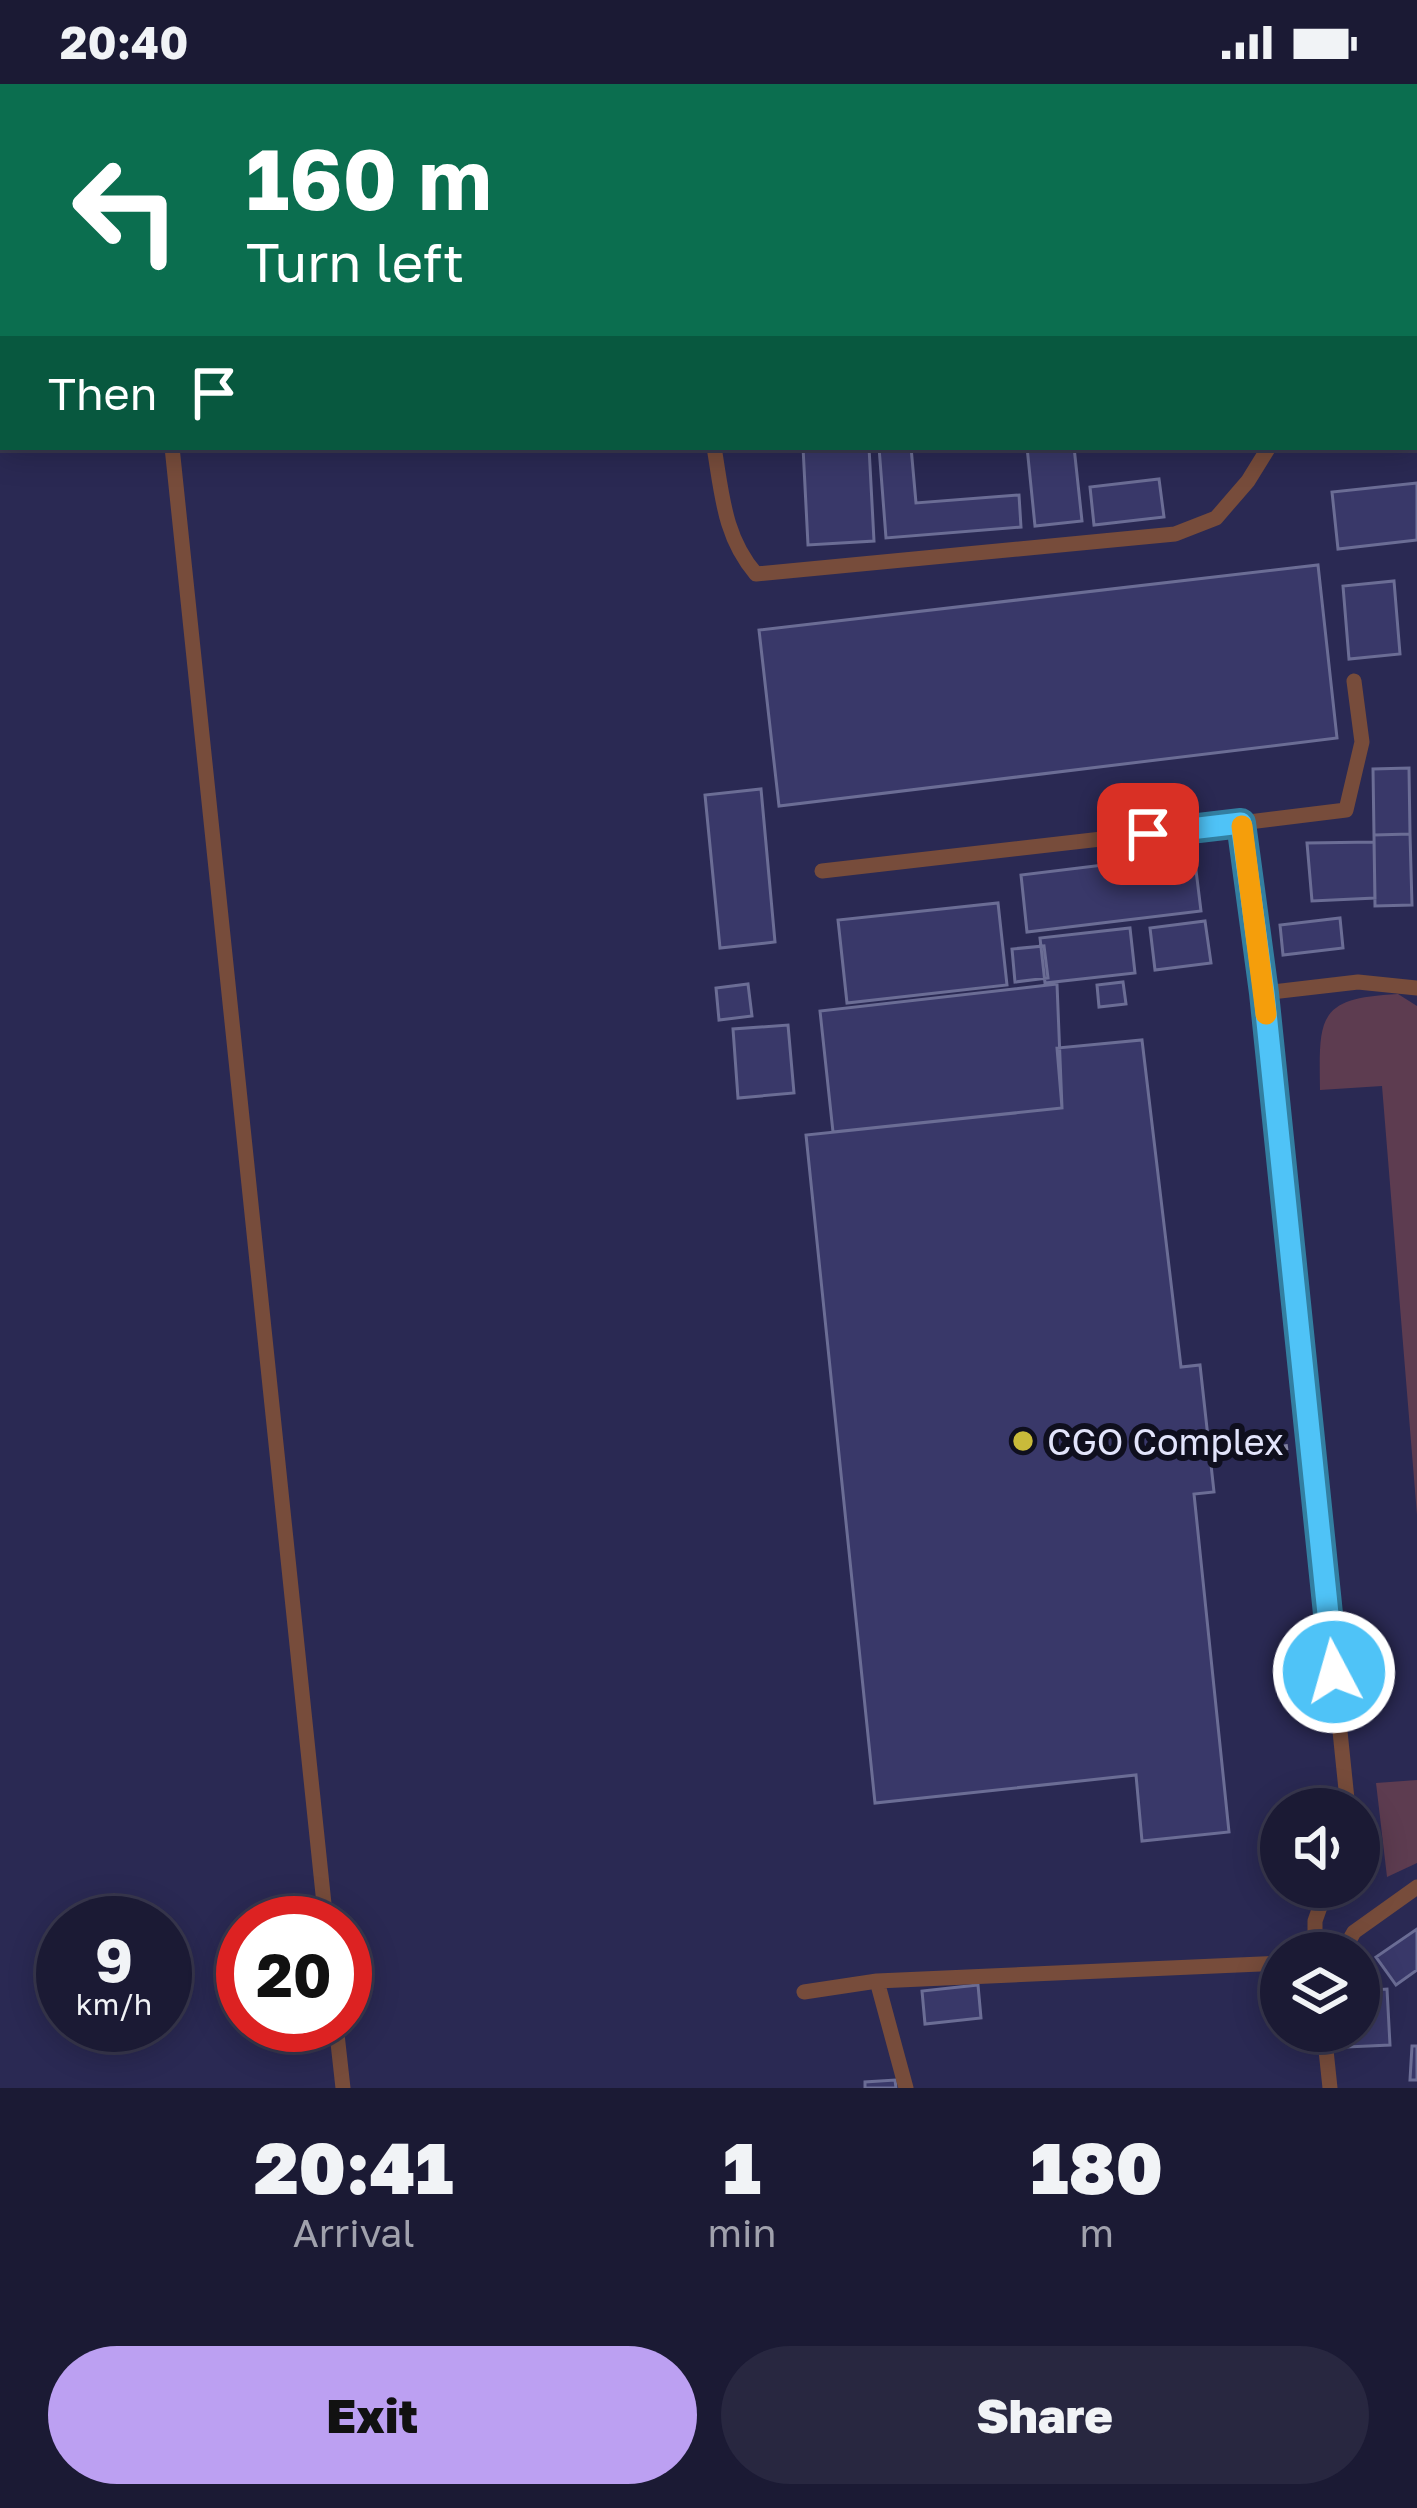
<!DOCTYPE html>
<style>
:root{--surface:#1b1a34;--page:#282740;--text:#f1f3f6;--muted:#a0a1ac;--line:#39384f;--accent:#bca0f2}
body{margin:0;font-family:"Golos Text",sans-serif;background:var(--page);color:var(--text);height:100vh;display:flex;flex-direction:column;font-size:45px;white-space:nowrap}
*{box-sizing:border-box;margin:0}
p{font-size:39px;color:var(--muted)}
.icon{flex:none;width:66px;height:66px;fill:none;stroke:currentColor;stroke-width:2;stroke-linecap:round;stroke-linejoin:round}
.map{position:relative;height:2004px;overflow:hidden}
.side{display:flex;flex-direction:column;background:var(--surface);flex:1}
.side>*{flex:none}
.top-card{position:absolute;left:0px;top:0px;width:1419px;height:366px;box-shadow:0 6px 30px #0003,0 0 0 3px var(--line);background:#0b6e4f;color:#fff;overflow:hidden}
.controls{position:absolute;left:1260px;top:1704px;display:grid;gap:24px}
.controls a{display:grid;place-items:center;width:120px;height:120px;border-radius:50%;background:var(--surface);box-shadow:0 6px 30px #0003,0 0 0 3px var(--line);font-size:60px}
.speed{position:absolute;left:36px;top:1812px;display:flex;gap:24px;font-size:60px;font-weight:700;text-align:center}
.speed>*{display:grid;place-content:center;width:156px;height:156px;border-radius:50%;background:var(--surface);box-shadow:0 6px 30px #0003,0 0 0 3px var(--line);line-height:1}
.speed small{font-size:30px;font-weight:400}
.speed .limit{border:18px solid #d22;background:#fff;color:#111}
.pin{position:absolute;display:grid;place-items:center;width:102px;height:102px;color:#fff;margin:-51px;border-radius:24px;box-shadow:0 6px 18px #0006}
.me{position:absolute;width:132px;margin:-66px;rotate:354deg;stroke-linejoin:round;filter:drop-shadow(0 0 9px #0008)}
.turn{display:flex;align-items:center;gap:42px;height:252px;padding:0 48px;font-size:54px}
.turn .icon{width:156px;height:156px;stroke-width:2.5}
.turn b{display:block;font-size:84px;line-height:102px}
.then{display:flex;align-items:center;height:114px;padding:0 48px;background:#0003;gap:24px;font-size:45px}
.eta{display:flex;justify-content:space-evenly;align-items:center;height:204px;text-align:center}
.eta b{font-size:72px;font-weight:800;line-height:84px}
.cta{display:flex;gap:24px;margin-top:auto;padding:24px 48px}
.cta a{flex:1;height:138px;border-radius:72px;background:var(--accent);color:#111;font-size:48px;font-weight:800;line-height:138px;text-align:center}
.cta a+a{background:var(--page);color:var(--text)}
.status{display:flex;justify-content:space-between;align-items:center;height:84px;padding:0 60px;background:var(--surface);direction:ltr}
.status svg{height:33px;fill:currentColor}
.map>svg:first-child{display:block}
.built{fill:#2a2953;fill-rule:evenodd}
.green{fill:#5d3c50}
.building{fill:#393869;stroke:#6b6d95;stroke-width:3}
.lines{fill:none;stroke-linecap:round;stroke-linejoin:round}
.path{stroke:#82829f;stroke-width:6;stroke-dasharray:6 9;stroke-linecap:butt}
.service{stroke:#774c3b;stroke-width:15}
.route-casing{stroke:#337fa1;stroke-width:30}
.route{stroke:#4fc3f7;stroke-width:21}
.slow{stroke:#f59e0b;stroke-width:21}
.poi-dot{fill:#c9ba3a;stroke:#0f0f1e;stroke-width:4.5}
.labels{text-anchor:middle;dominant-baseline:central;stroke-width:12;stroke-linejoin:round;paint-order:stroke}
.poi-label{font-size:36px;fill:#e2e4fb;stroke:#0f0f1e;text-anchor:start}
</style>
<div class="status"><b>20:40</b><svg viewBox="0 0 49 12"><path d="M0 12V9h3v3zM5 12V6h3v6zM10 12V3h3v9zM15 12V0h3v12zM26 1h20v11H26zM47 4h2v5h-2z"/></svg></div>
<div class="map">
<svg width="1417" height="2004" viewBox="0 0 1417 2004">
<rect width="100%" height="100%" fill="#242345"/>
<path class="built" d="M0,0H1417V2004H0ZM3,3H1416V363H3ZM1281,1725H1359V1803H1281ZM63,1839H165V1941H63ZM243,1839H345V1941H243ZM1281,1869H1359V1947H1281Z"/>
<path class="green" d="M1398,910L1417,922V1431L1382,1002L1320,1006C1319,933 1317,914 1398,910Z
M1417,1696V1779L1387,1793L1376,1699Z"/>
<path class="building" d="M1032,0H1202V3H1032Z
M1237,0H1318V3H1237Z
M803,363H869L874,457L808,461Z
M879,363H911L916,419L1019,411L1021,443L886,454Z
M1027,363H1074L1082,437L1035,442Z
M1159,395L1164,433L1094,441L1090,403Z
M1417,399V456L1338,465L1332,408Z
M1318,481L1337,654L779,722L759,546Z
M1394,497L1400,570L1349,575L1343,502Z
M1409,684L1410,750L1374,751L1373,685Z
M761,705L775,858L720,864L705,711Z
M1410,750L1412,821L1375,822L1374,751Z
M1374,758L1375,814L1312,817L1307,759Z
M1194,770L1201,827L1027,848L1021,791Z
M998,819L1007,901L847,919L838,836Z
M1340,834L1343,864L1283,871L1280,841Z
M1205,837L1211,879L1155,886L1150,844Z
M1130,844L1135,889L1045,899L1040,854Z
M1044,862L1048,894L1015,898L1012,865Z
M1123,898L1126,920L1099,923L1097,901Z
M748,900L752,932L719,936L716,904Z
M1057,900L1062,1024L833,1048L820,927Z
M788,941L794,1009L738,1014L733,945Z
M1142,956L1181,1283L1200,1281L1214,1408L1194,1410L1229,1748L1142,1757L1136,1691L875,1719L806,1051L1062,1024L1057,964Z
M1417,1845V1886L1396,1901L1376,1873Z
M978,1901L981,1934L925,1940L922,1907Z
M1387,1905L1390,1961L1347,1963L1346,1947H1359V1907Z
M1412,1962H1417V1996H1410Z
M895,1996L896,2004H865V1998Z"/>
<g class="lines">
<path class="path" d="M1210,1374L1288,1363"/>
<path class="service" d="M135,0V3
M1380,0V3
M1416,242V244
M172,363L326,1839
M714,363C722,410 724,453 756,490L1175,450L1216,434L1248,397L1269,363
M1241,739L1346,726L1362,658L1354,597
M822,787L1241,739L1264,909
M1348,1725L1264,909L1358,898L1417,904
M1315,1869V1837L1327,1803
M1342,1869L1354,1848L1417,1803
M877,1897L906,2004
M804,1908L877,1897L1281,1879
M336,1941L343,2004
M1324,1947L1330,2004"/>
</g>
<g class="lines">
<defs>
<path id="route" d="M1148,750L1241,739L1264,909L1334,1588"/>
</defs>
<use href="#route" class="route-casing"/>
<use href="#route" class="route"/>
<path class="slow" d="M1242,742L1266,930"/>
</g>
<circle class="poi-dot" cx="1023" cy="1357" r="12"/>
<g class="labels">
<g class="poi-label">
<text x="1047" y="1357">CGO Complex</text>
</g>
</g>
</svg>
<div class="controls">
<a><svg class="icon" aria-label="sound" viewBox="0 0 24 24"><path d="M4 9h4l5-4v14l-5-4H4zM17 9q2 3 0 6"/></svg></a>
<a><svg class="icon" aria-label="layers" viewBox="0 0 24 24"><path d="M12 4l9 5-9 5-9-5zM3 14l9 5 9-5"/></svg></a>
</div>
<div class="speed"><div>9<small>km/h</small></div><div class="limit">20</div></div>
<div class="pin" style="left:1148px;top:750px;background:#d93025"><svg class="icon" aria-label="arrive" viewBox="0 0 24 24"><path d="M6 21V4h12l-3 4 3 4H6"/></svg></div>
<svg class="me" style="left:1334px;top:1588px" viewBox="-20 -20 40 40"><circle r="17" fill="#4fc3f7" stroke="#fff" stroke-width="3"/><path d="M0-11L8 9 0 5-8 9z" fill="#fff"/></svg>
<div class="top-card">
<div class="turn"><svg class="icon" aria-label="left" viewBox="0 0 24 24"><path d="M17 20v-9H6M10 6l-5 5 5 5"/></svg><div><b>160 m</b>Turn left</div></div>
<div class="then">Then<svg class="icon" aria-label="arrive" viewBox="0 0 24 24"><path d="M6 21V4h12l-3 4 3 4H6"/></svg></div>
</div>
</div>
<section class="side">
<div class="eta">
<div><b>20:41</b><p>Arrival</p></div>
<div><b>1</b><p>min</p></div>
<div><b>180</b><p>m</p></div>
</div>
<div class="cta"><a>Exit</a><a>Share</a></div>
</section>
